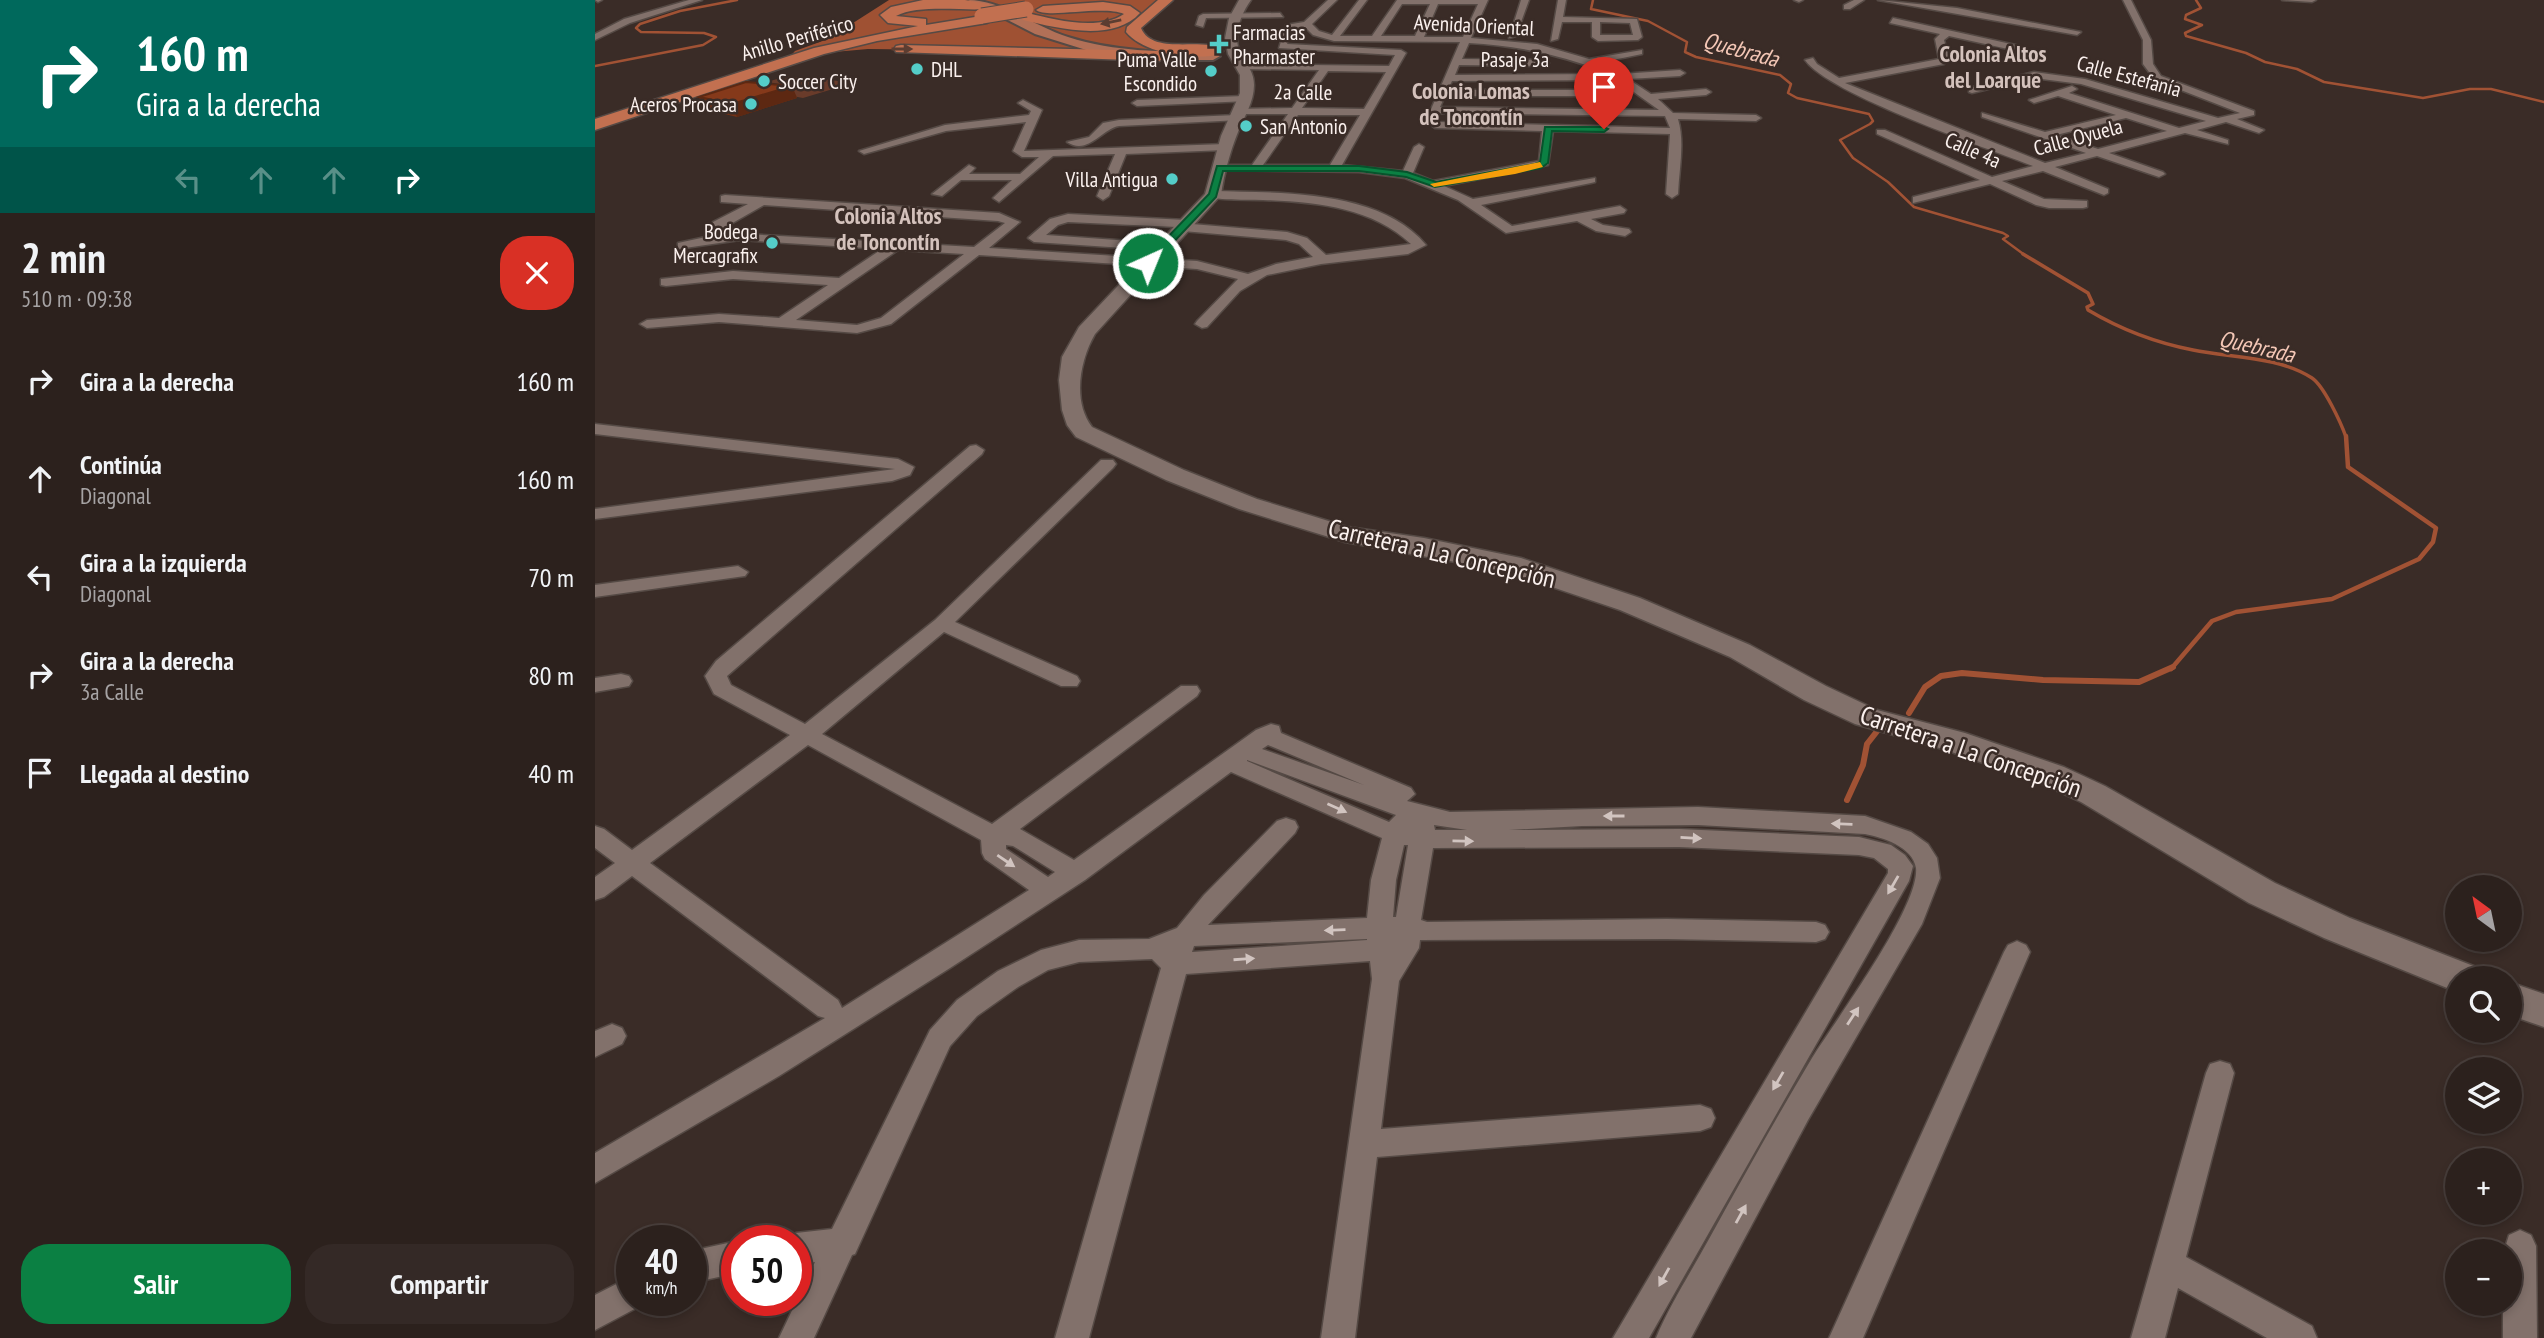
<!DOCTYPE html>
<html lang="es">
<meta charset="utf-8">
<style>
:root{--surface:#2c211d;--page:#342926;--text:#f1f3f6;--muted:#a6a3a4;--line:#483e3b;--accent:#0b8043}
body{margin:0;font-family:"PT Sans Narrow",sans-serif;background:var(--page);color:var(--text);height:100vh;display:flex;flex-direction:column;font-size:26px;white-space:nowrap}
*{box-sizing:border-box;margin:0}
p{font-size:23px;color:var(--muted)}
.icon{flex:none;width:38px;height:38px;fill:none;stroke:currentColor;stroke-width:2;stroke-linecap:round;stroke-linejoin:round}
.map{position:relative;flex:1;overflow:hidden}
.panel{display:flex;flex-direction:column;background:var(--surface);width:595px}
.panel>*{flex:none}
.guide{background:#00695c;color:#fff;overflow:hidden}
.needle{width:46px;rotate:327deg}
.fabs{position:absolute;left:1850px;top:875px;display:grid;gap:14px}
.fabs a{display:grid;place-items:center;width:77px;height:77px;border-radius:50%;background:var(--surface);box-shadow:0 4px 10px #0003,0 0 0 2px var(--line);font-size:35px}
.speed{position:absolute;left:21px;top:1225px;display:flex;gap:14px;font-size:35px;font-weight:700;text-align:center}
.speed>*{display:grid;place-content:center;width:91px;height:91px;border-radius:50%;background:var(--surface);box-shadow:0 4px 10px #0003,0 0 0 2px var(--line);line-height:1}
.speed small{font-size:18px;font-weight:400}
.speed .limit{border:10px solid #d22;background:#fff;color:#111}
.pin{position:absolute;display:grid;place-items:center;width:60px;height:60px;color:#fff;margin:-72px -30px;border-radius:50% 50% 50% 0;rotate:-45deg;box-shadow:0 0 7px #0007}
.pin .icon{rotate:45deg}
.me{position:absolute;width:77px;margin:-38px;rotate:44deg;stroke-linejoin:round;filter:drop-shadow(0 0 5px #0008)}
.turn{display:flex;align-items:center;gap:24px;height:147px;padding:0 21px;font-size:32px}
.turn .icon{width:91px;height:91px;stroke-width:2.5}
.turn b{display:block;font-size:49px;line-height:60px}
.lanes{display:flex;align-items:center;height:66px;padding:0 21px;background:#0003;justify-content:center;gap:35px;direction:ltr}
.lanes .off{opacity:.35}
.round{display:grid;place-items:center;flex:none;width:74px;height:74px;border-radius:28px;background:var(--page)}
.summary{display:flex;align-items:center;justify-content:space-between;height:119px;padding:0 21px}
h1{font-size:42px;font-weight:600;line-height:52px}
.action{display:flex;gap:14px;margin-top:auto;padding:14px 21px}
.action a{flex:1;height:80px;border-radius:28px;background:var(--accent);color:#fff;font-size:28px;font-weight:600;line-height:80px;text-align:center}
.action a+a{background:var(--page);color:var(--text)}
ul{padding:0;list-style:none}
li{display:flex;align-items:center;gap:21px;height:98px;padding:0 21px}
li div{flex:1}
li b{display:block;font-size:26px}
li em{font-style:normal}
main{display:flex;flex:1;min-height:0}
.map>svg:first-child{display:block}
.green{fill:#693b2a}
.forest{fill:#9f5133}
.lines{fill:none;stroke-linecap:round;stroke-linejoin:round}
.stream-far3{stroke:#a15234;stroke-width:2.5}
.stream-far2{stroke:#a15234;stroke-width:3.5}
.stream-far1{stroke:#a15234;stroke-width:4.5}
.stream{stroke:#a15234;stroke-width:6}
.minor-casing{stroke:#554a45;stroke-width:3}
.secondary-casing{stroke:#554a45;stroke-width:3}
.primary-casing{stroke:#554a45;stroke-width:4}
.trunk-casing{stroke:#554a45;stroke-width:3}
.minor{fill:#82716b;fill-rule:evenodd}
.secondary{fill:#82716b;fill-rule:evenodd}
.primary{fill:#b27057;fill-rule:evenodd}
.trunk{fill:#c27050;fill-rule:evenodd}
.trunk-bridge-casing{stroke:#554a45;stroke-width:17;stroke-linecap:butt}
.trunk-bridge{stroke:#c27050;stroke-width:15}
.wall{fill:#723116}
.shaded-wall{fill:#5d2812}
.building{fill:#85391a;stroke:#5d2812;stroke-width:2}
.oneway{fill:#5c3d31}
.oneway2{fill:#d1c4c0}
.route{fill:#0b8043;stroke:#07532c;stroke-width:2}
.slow{fill:#f59e0b}
.poi-dot{fill:#54cdc8;stroke:#3a2c27;stroke-width:2.5}
.labels{text-anchor:middle;dominant-baseline:central;stroke-width:5;stroke-linejoin:round;paint-order:stroke}
.far-street-label{font-size:21px;fill:#fbf1ee;stroke:#3a2c27}
.far-poi-label{font-size:21px;fill:#fbf1ee;stroke:#3a2c27;text-anchor:start}
.far-water-label{font-size:23px;font-style:italic;fill:#f4c7b6;stroke:#3a2c27}
.far-neighbourhood-label{font-size:23px;font-weight:bold;fill:#d4c2bc;stroke:#3a2c27}
.street-label{font-size:26px;fill:#fbf1ee;stroke:#3a2c27}
</style>
<main>
<section class="panel">
<div class="guide">
<div class="turn"><svg class="icon" aria-label="right" viewBox="0 0 24 24"><path d="M7 20v-9h11M14 6l5 5-5 5"/></svg><div><b>160 m</b>Gira a la derecha</div></div>
<div class="lanes"><svg class="icon off" aria-label="left" viewBox="0 0 24 24"><path d="M17 20v-9H6M10 6l-5 5 5 5"/></svg><svg class="icon off" aria-label="ahead" viewBox="0 0 24 24"><path d="M12 20V5M6 11l6-6 6 6"/></svg><svg class="icon off" aria-label="ahead" viewBox="0 0 24 24"><path d="M12 20V5M6 11l6-6 6 6"/></svg><svg class="icon" aria-label="right" viewBox="0 0 24 24"><path d="M7 20v-9h11M14 6l5 5-5 5"/></svg></div>
</div>
<div class="summary"><div><h1>2 min</h1><p>510 m · 09:38</p></div><a class="round" style="background:#d93025;color:#fff"><svg class="icon" aria-label="close" viewBox="0 0 24 24"><path d="M6 6l12 12M18 6L6 18"/></svg></a></div>
<ul>
<li><svg class="icon" aria-label="right" viewBox="0 0 24 24"><path d="M7 20v-9h11M14 6l5 5-5 5"/></svg><div><b>Gira a la derecha</b></div><em>160 m</em></li>
<li><svg class="icon" aria-label="ahead" viewBox="0 0 24 24"><path d="M12 20V5M6 11l6-6 6 6"/></svg><div><b>Continúa</b><p>Diagonal</p></div><em>160 m</em></li>
<li><svg class="icon" aria-label="left" viewBox="0 0 24 24"><path d="M17 20v-9H6M10 6l-5 5 5 5"/></svg><div><b>Gira a la izquierda</b><p>Diagonal</p></div><em>70 m</em></li>
<li><svg class="icon" aria-label="right" viewBox="0 0 24 24"><path d="M7 20v-9h11M14 6l5 5-5 5"/></svg><div><b>Gira a la derecha</b><p>3a Calle</p></div><em>80 m</em></li>
<li><svg class="icon" aria-label="arrive" viewBox="0 0 24 24"><path d="M6 21V4h12l-3 4 3 4H6"/></svg><div><b>Llegada al destino</b></div><em>40 m</em></li>
</ul>
<div class="action"><a>Salir</a><a>Compartir</a></div>
</section>
<div class="map">
<svg width="1949" height="1338" viewBox="0 0 1949 1338">
<rect width="100%" height="100%" fill="#3a2c27"/>
<path class="green" d="M192,76C215,79 235,79 258,83L208,98L186,94L206,87L172,82Z"/>
<path class="forest" d="M294,0H571L543,22L551,42L616,53L273,49L239,52L191,61L200,51L233,39Z"/>
<g class="lines">
<path class="stream-far3" d="M998,0L996,9L1053,21L1092,42L1090,52L1101,57L1185,75L1196,84L1193,93L1202,98L1274,114L1278,121L1275,124L1245,140L1258,158L1293,182L1319,207L1408,233L1413,236L1408,239L1431,256
M1601,0L1606,8L1591,15L1590,19L1607,25L1590,33L1591,36L1651,53L1670,62L1702,69L1729,82L1828,98L1875,89H1896L1949,102
M0,66L108,45L121,37L109,33L46,32L41,28L45,24L85,11L142,0"/>
<path class="stream-far2" d="M1428,254L1493,293L1498,304L1492,307L1493,310C1525,329 1562,343 1598,350C1636,358 1683,356 1717,378C1729,386 1746,423 1751,437"/>
<path class="stream-far1" d="M1576,669L1617,621L1641,612L1737,599L1824,559L1838,542L1841,528L1753,467L1751,436"/>
<path class="stream" d="M1314,713L1330,687L1346,676L1367,673L1448,680L1544,682L1578,667
M1252,800L1268,765L1272,744L1283,730"/>
<defs>
<path id="minor" d="M0,0H7L3,2Z
M94,0H107L35,23L0,40V34L29,19Z
M733,0H742L717,24L724,31L737,35L764,0H772L745,36H777L802,0H893L876,38L942,44L994,59L1047,50V54L1003,63L1025,74L1085,70L1090,73L1085,76L1033,79L1056,94L1111,89L1116,92L1111,95L1063,99L1078,113L1161,115L1166,118L1161,121L1083,119C1090,143 1084,169 1083,194L1077,198L1071,194L1075,134L958,131L953,165L849,186L878,199L1000,178V182L996,183L886,205L917,226L1025,206L1031,210L1029,213L996,219L1008,225L1034,229L1036,232L1030,236L1001,231L982,221L911,233L863,200L810,178L764,172L621,170L619,168L625,165H657L693,114H646L641,111L642,109L697,108L724,70L647,69L642,66L644,64L794,66L800,55L684,48L691,25L709,22ZM807,4H835L820,36H786ZM843,4H883L868,37H829ZM710,27L718,35L739,41L865,42L831,121L840,128L947,131L944,161L838,181L818,173L829,147L824,144L819,147L808,171L747,165L811,53L806,50L692,44L698,29ZM874,43C924,46 968,55 1014,74L860,75L864,65L949,66L954,63L949,60L867,59ZM733,71L791,72L769,109L707,108ZM1022,80L1064,110L845,107L850,96H1006L1011,93L1006,90H853L857,81ZM843,113L1070,116L1075,128L843,122ZM703,115H765L735,165H668Z
M926,0H934L921,36L914,38Z
M963,0H971L968,17L1042,19L1047,37L1043,40L1003,41L997,37V22H967L963,39L956,41ZM1005,22L1035,23L1038,35H1005Z
M1199,0H1208L1204,2Z
M1259,0H1269L1255,9H1249V5Z
M1283,0L1362,8L1486,32L1482,35Z
M1528,0H1536L1556,40L1558,64L1566,76L1659,111V115L1642,119L1669,130L1664,133L1631,122L1602,130L1633,140V144L1590,133L1514,153L1568,172L1570,174L1564,177L1502,156L1460,167L1513,189V193L1509,195L1448,171L1407,181L1449,199L1492,201V207L1488,208H1454L1441,205L1395,184L1318,203V197L1385,180L1282,134V130H1290L1397,177L1438,166C1392,148 1233,94 1210,60L1218,58L1222,64L1244,78L1344,59L1340,39L1345,34L1295,23L1298,18L1425,46L1426,48L1422,51L1354,36L1349,40L1354,59L1349,64L1250,83L1450,163L1491,153L1387,117V113L1450,132L1521,115L1463,96L1439,103L1434,100L1477,86L1482,89L1474,93L1584,128L1611,121L1486,84L1439,78L1377,93L1374,92V88L1439,72L1490,79L1623,118L1645,113L1560,80L1548,64V40ZM1531,118L1572,131L1503,149L1461,135Z
M1687,0H1721L1717,2Z
M685,13L688,17L611,18L608,27L601,25L604,16L608,14Z
M649,96L654,99L653,101L542,106L537,103L542,100Z
M428,100L447,110L429,151L631,144L636,147L631,150L531,154L514,196L508,200L502,196L520,154L458,156L404,202L398,198L417,180H366L347,196L337,194L374,165L380,168L374,174H425L444,157H427L418,151L431,122L351,131L269,154L264,151L350,125L434,115L436,111L423,103Z
M642,115L647,118L646,120L524,126C506,129 493,156 472,142L494,137L508,123L524,120Z
M618,191C684,193 785,189 831,245L813,254L726,264L672,275L645,291L612,327L607,328L600,324L602,321L643,279L602,269L384,255L296,324L262,333L124,322L52,328L45,324L52,320L124,314L184,318L233,285L138,279L71,286L66,285V279L138,271L244,278L287,249L145,240L83,249V243L120,235L115,230L118,222L153,204L126,202V196L130,195L404,213L425,222L394,248L602,261L653,274L681,264L718,257L704,244L691,240L588,231L582,227L473,222L463,225L451,235L550,242V248L545,249L439,242L433,238L455,219L473,214L591,220L597,224L692,232L712,238L731,255L816,244C776,207 721,202 668,200C651,199 631,201 614,197L612,195ZM169,205L403,221L410,223L379,247L132,233L127,229ZM303,250L369,254L286,318L262,325L201,320Z
M0,424L303,459L319,467L315,475L297,481L0,519V509L300,469L0,434Z
M381,445L389,450L387,454L132,676L136,685L210,724L340,620L506,460H518L521,464L518,468L360,622L482,676L485,681L482,686H466L349,632L227,734L397,824L586,686H602L605,691L602,696L425,829L479,860L661,730L676,724L684,726L686,733L816,788L820,794L812,801L855,812L1103,807L1270,816L1316,832L1333,844L1342,858L1345,878L1327,924L1213,1120L1096,1338H1061C1075,1304 1096,1272 1114,1239C1147,1179 1181,1118 1217,1058C1240,1021 1325,907 1321,868C1318,847 1287,837 1270,834L1103,825L987,826L914,830L1084,829L1264,837L1296,845L1310,855L1318,866L1314,881L1054,1338H1018L1293,873V869L1279,858L1264,855L1084,847L838,848L826,920L832,922L1072,919L1221,922L1230,925L1234,932L1230,939L1221,942L1072,939L825,940L824,948L804,981L786,1129L1105,1105L1116,1109L1120,1118L1116,1127L1105,1131L782,1157L760,1338H726L777,979L775,961L591,974L494,1338H460L566,968L557,959L484,962L453,970L423,987L382,1016L355,1046L260,1254L257,1255L219,1338H184L220,1262L201,1265V1241H188L190,1238L201,1233L237,1229L335,1030L362,1000L403,971L446,950L484,940L554,939L582,928L609,895L682,821L691,818L700,821L703,827L700,833L613,925L772,918L776,880L787,838L636,772L490,880L355,968L184,1076L0,1183V1153L230,1018L223,1016L37,876L9,897L0,900V877L20,863L0,848V826L9,829L37,850L195,735L119,694L110,676L121,661L375,446ZM213,745L386,840L387,853L390,859L434,890L247,1008L243,1000L55,863ZM673,745L769,785L667,749ZM652,761V760L801,815L794,822ZM839,825L872,830H840ZM411,845L418,846L460,872L453,877L411,849ZM809,845H813L801,917H798L801,880ZM772,939V940L597,952L599,946Z
M143,566L153,572L150,576L0,597V585Z
M26,674L34,676L37,681L34,686L0,692V678Z
M1422,941L1431,945L1435,952L1268,1338H1234L1409,952L1413,945Z
M17,1024L27,1028L31,1036L27,1044L0,1057V1031Z
M1625,1061L1635,1064L1639,1073L1591,1257L1717,1326L1722,1338H1672L1583,1288L1570,1338H1536L1611,1073L1615,1064Z
M1925,1230L1936,1235L1941,1246L1942,1338H1908V1304H1914V1251H1909L1914,1235Z
M142,1241V1273L96,1283V1251Z
M37,1276V1300H50L49,1304L0,1330V1295Z"/>
<path id="secondary" d="M644,0H656C645,15 636,39 647,56C653,66 659,73 659,85C659,102 649,117 643,132C635,152 629,174 626,195L500,334C485,360 477,401 497,427L589,470L662,499L753,527L829,538L926,558L1045,598L1155,645L1231,686L1282,710L1370,733L1469,767L1510,786L1680,883L1755,918L1881,967L1886,978H1862V992L1729,938L1654,903L1486,802L1445,783L1348,749L1260,724L1209,700L1135,657L1025,610L910,571L750,542L644,509L571,480L481,437L472,425L467,410L464,380L467,357L484,327L610,194L626,136L645,93V75L633,54L630,38L634,18Z
M1914,982L1949,994V1027L1914,1015Z"/>
<path id="primary" d="M373,0C407,0 440,27 473,37C520,52 569,52 618,52L625,56L618,60H580L504,54L440,34Z"/>
<path id="trunk" d="M328,0H370L394,4L396,7C388,14 327,2 301,16L331,19V25L392,15L399,19L392,23L282,41L229,54L0,130V119L219,48L323,26L293,23L285,15L296,7Z
M563,0H578L546,28C558,57 611,35 628,51L626,54C600,61 549,54 531,32L532,27Z
M508,2L535,6L545,13C518,43 462,28 428,20L426,17L433,13C460,20 504,31 529,14C507,5 452,19 441,10L448,6Z
M306,45L564,51L572,56L564,61L301,52L299,49L301,46Z"/>
</defs>
<use href="#minor" class="minor-casing"/>
<use href="#secondary" class="secondary-casing"/>
<use href="#primary" class="primary-casing"/>
<use href="#trunk" class="trunk-casing"/>
<use href="#minor" class="minor"/>
<use href="#secondary" class="secondary"/>
<use href="#primary" class="primary"/>
<use href="#trunk" class="trunk"/>
<defs>
<path id="trunk-bridge" d="M387,16L431,9"/>
</defs>
<use href="#trunk-bridge" class="trunk-bridge-casing"/>
<use href="#trunk-bridge" class="trunk-bridge"/>
</g>
<path class="wall" d="M197,86L202,98L142,117L109,109L104,97Z"/>
<path class="shaded-wall" d="M197,86L202,98L142,117L137,104Z"/>
<path class="building" d="M151,82L197,86L137,104L104,97Z"/>
<defs><path id="oneway-solid" d="M-6-.8H1V-3.2L6.5 0L1 3.2V.8H-6Z" transform="scale(1.75)"/></defs>
<g class="oneway">
<use href="#oneway-solid" transform="translate(516 22) rotate(168)"/>
<use href="#oneway-solid" transform="translate(307 49)"/>
</g>
<g class="oneway2">
<use href="#oneway-solid" transform="translate(742 808) rotate(24)"/>
<use href="#oneway-solid" transform="translate(1019 816) rotate(180)"/>
<use href="#oneway-solid" transform="translate(1247 824) rotate(-178)"/>
<use href="#oneway-solid" transform="translate(1096 838) rotate(3)"/>
<use href="#oneway-solid" transform="translate(868 841) rotate(1)"/>
<use href="#oneway-solid" transform="translate(411 861) rotate(34)"/>
<use href="#oneway-solid" transform="translate(1298 885) rotate(120)"/>
<use href="#oneway-solid" transform="translate(740 930) rotate(178)"/>
<use href="#oneway-solid" transform="translate(649 959) rotate(-4)"/>
<use href="#oneway-solid" transform="translate(1258 1016) rotate(-57)"/>
<use href="#oneway-solid" transform="translate(1183 1081) rotate(120)"/>
<use href="#oneway-solid" transform="translate(1146 1214) rotate(-61)"/>
<use href="#oneway-solid" transform="translate(1069 1277) rotate(119)"/>
</g>
<path class="route" d="M950,127H1009L1013,129L1009,132L957,131L953,163L946,168L840,187L811,177L764,171H628L621,197L557,265L548,263L614,194L622,166H764L812,172L841,182L940,164L945,162Z"/>
<path class="slow" d="M945,162L948,167L920,174L839,187L835,184Z"/>
<g class="poi-dot">
<path d="M620.5 33.5h7v7h7v7h-7v7h-7v-7h-7v-7h7z"/>
<circle cx="322" cy="69" r="7"/>
<circle cx="616" cy="71" r="7"/>
<circle cx="169" cy="81" r="7"/>
<circle cx="156" cy="104" r="7"/>
<circle cx="651" cy="126" r="7"/>
<circle cx="577" cy="179" r="7"/>
<circle cx="177" cy="243" r="7"/>
</g>
<g class="labels">
<g class="far-street-label">
<text transform="translate(879 25) rotate(3)">Avenida Oriental</text>
<text transform="translate(202 38) rotate(-16)">Anillo Periférico</text>
<text x="920" y="59">Pasaje 3a</text>
<text transform="translate(1534 76) rotate(15)">Calle Estefanía</text>
<text transform="translate(708 92) rotate(1)">2a Calle</text>
<text transform="translate(1483 137) rotate(-15)">Calle Oyuela</text>
<text transform="translate(1378 150) rotate(24)">Calle 4a</text>
</g>
<g class="far-poi-label">
<text x="638" y="32">Farmacias<tspan x="638" dy="24">Pharmaster</tspan></text>
<text x="602" y="59" text-anchor="end">Puma Valle<tspan x="602" dy="24">Escondido</tspan></text>
<text x="336" y="69">DHL</text>
<text x="183" y="81">Soccer City</text>
<text x="142" y="104" text-anchor="end">Aceros Procasa</text>
<text x="665" y="126">San Antonio</text>
<text x="563" y="179" text-anchor="end">Villa Antigua</text>
<text x="163" y="231" text-anchor="end">Bodega<tspan x="163" dy="24">Mercagrafix</tspan></text>
</g>
<g class="far-water-label">
<text transform="translate(1146 49) rotate(15)">Quebrada</text>
<text transform="translate(1662 346) rotate(13)">Quebrada</text>
</g>
<g class="far-neighbourhood-label">
<text x="1398" y="53">Colonia Altos<tspan x="1398" dy="26">del Loarque</tspan></text>
<text x="876" y="90">Colonia Lomas<tspan x="876" dy="26">de Toncontín</tspan></text>
<text x="293" y="215">Colonia Altos<tspan x="293" dy="26">de Toncontín</tspan></text>
</g>
<g class="street-label">
<text transform="translate(847 553) rotate(13)">Carretera a La Concepción</text>
<text transform="translate(1376 751) rotate(19)">Carretera a La Concepción</text>
</g>
</g>
</svg>
<div class="fabs">
<a><svg class="needle" viewBox="-14 -14 28 28"><path d="M0-13l5 13h-10z" fill="#e53935"/><path d="M0 13l5-13h-10z" fill="#a6a3a4"/></svg></a>
<a><svg class="icon" aria-label="search" viewBox="0 0 24 24"><circle cx="10" cy="10" r="6"/><path d="M15 15l6 6"/></svg></a>
<a><svg class="icon" aria-label="layers" viewBox="0 0 24 24"><path d="M12 4l9 5-9 5-9-5zM3 14l9 5 9-5"/></svg></a>
<a>+</a>
<a>−</a>
</div>
<div class="speed"><div>40<small>km/h</small></div><div class="limit">50</div></div>
<div class="pin" style="left:1009px;top:129px;background:#d93025"><svg class="icon" aria-label="arrive" viewBox="0 0 24 24"><path d="M6 21V4h12l-3 4 3 4H6"/></svg></div>
<svg class="me" style="left:553px;top:263px" viewBox="-20 -20 40 40"><circle r="17" fill="#0b8043" stroke="#fff" stroke-width="3"/><path d="M0-11L8 9 0 5-8 9z" fill="#fff"/></svg>
</div>
</main>
